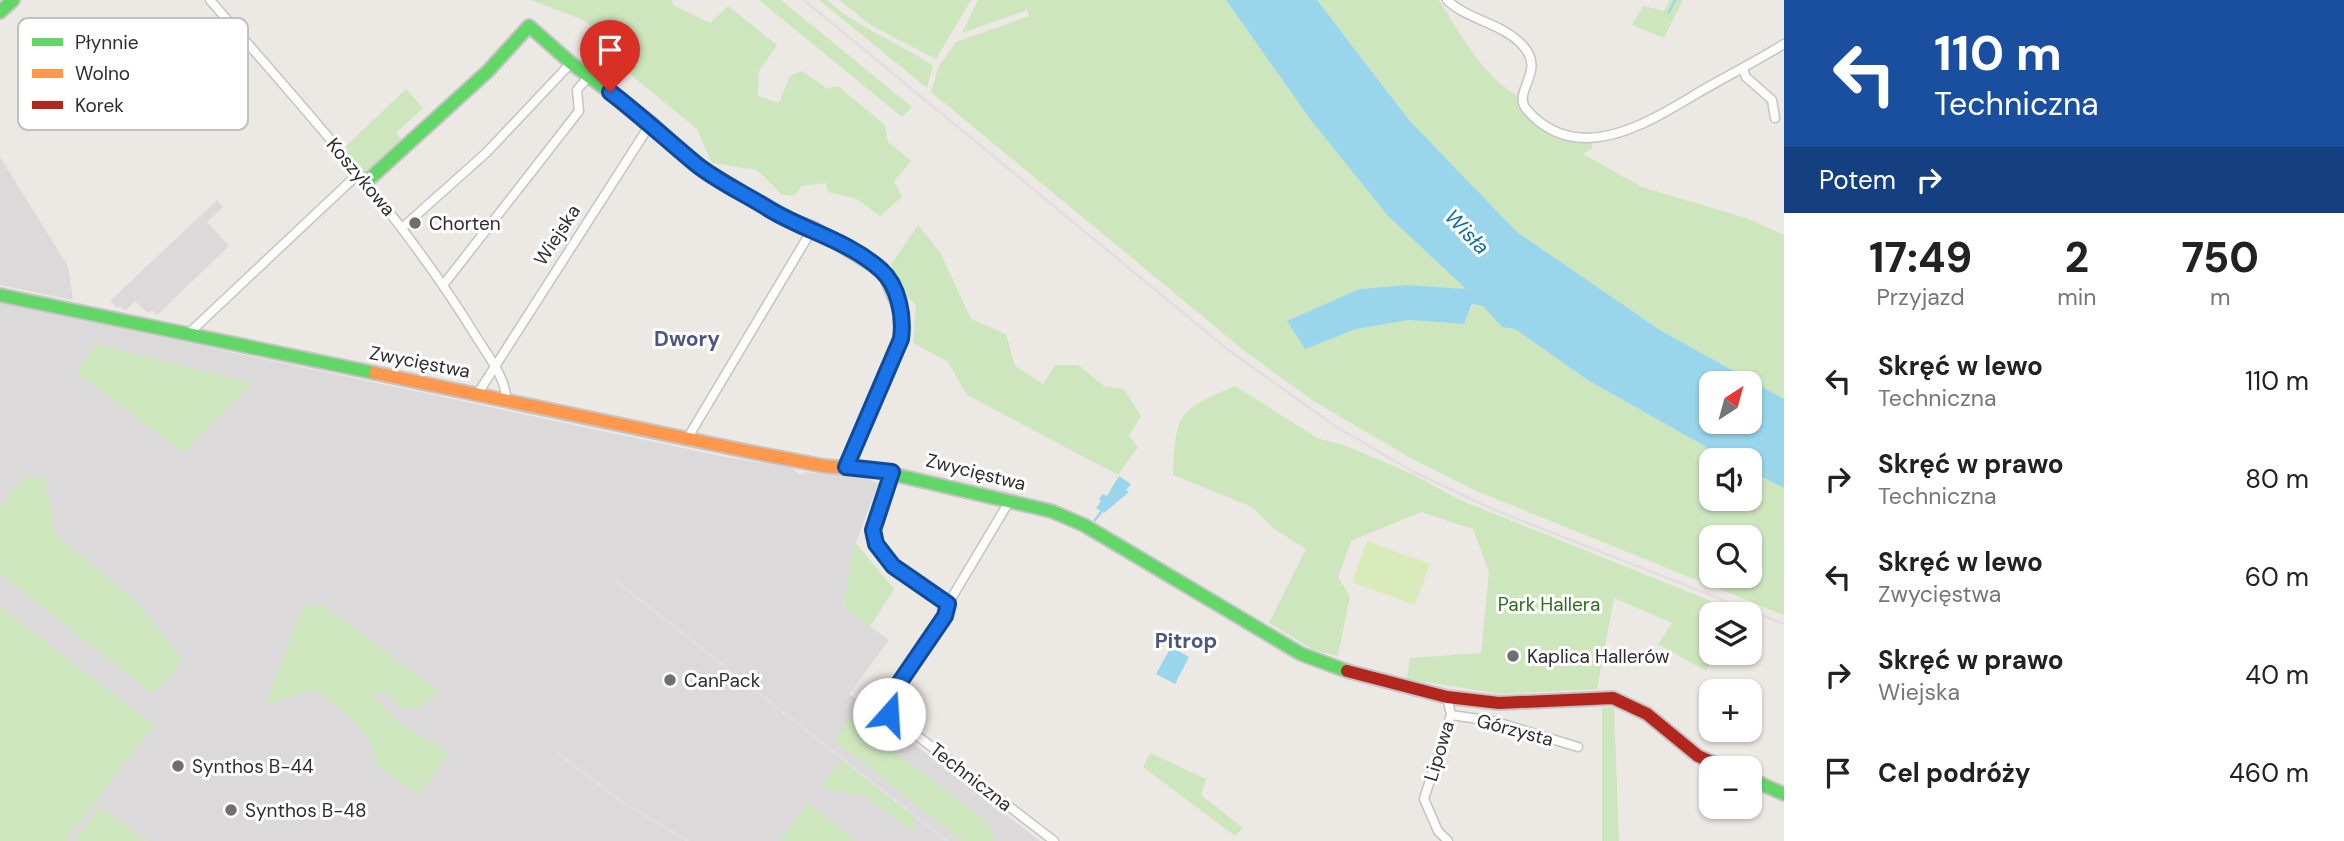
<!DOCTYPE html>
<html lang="pl">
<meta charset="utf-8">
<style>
:root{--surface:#fff;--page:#f2f2f2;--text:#222;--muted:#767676}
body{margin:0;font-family:"DM Sans",sans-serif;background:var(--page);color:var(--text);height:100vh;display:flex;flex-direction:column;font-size:26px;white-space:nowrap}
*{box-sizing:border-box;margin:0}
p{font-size:23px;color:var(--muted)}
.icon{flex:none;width:38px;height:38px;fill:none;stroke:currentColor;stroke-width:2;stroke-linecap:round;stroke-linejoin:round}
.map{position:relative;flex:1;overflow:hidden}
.details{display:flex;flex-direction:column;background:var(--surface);width:560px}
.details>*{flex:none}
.top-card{background:#1a4fa0;color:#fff;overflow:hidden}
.needle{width:46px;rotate:36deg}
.controls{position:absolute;left:1699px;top:371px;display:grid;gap:14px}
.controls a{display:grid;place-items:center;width:63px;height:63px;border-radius:14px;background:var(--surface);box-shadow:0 2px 5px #0004;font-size:35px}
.pin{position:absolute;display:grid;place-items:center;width:60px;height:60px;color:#fff;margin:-72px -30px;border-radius:50% 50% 50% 0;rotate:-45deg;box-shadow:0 0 7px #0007}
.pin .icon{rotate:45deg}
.me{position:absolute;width:77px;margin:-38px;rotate:19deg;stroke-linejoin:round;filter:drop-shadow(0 0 5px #0008)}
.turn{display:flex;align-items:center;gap:24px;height:147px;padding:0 35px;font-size:32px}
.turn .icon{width:91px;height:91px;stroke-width:2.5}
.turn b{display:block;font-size:49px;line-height:60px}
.then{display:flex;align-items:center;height:66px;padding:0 35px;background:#0003;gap:14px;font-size:26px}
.eta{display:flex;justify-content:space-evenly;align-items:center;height:119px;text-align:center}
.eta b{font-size:42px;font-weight:800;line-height:49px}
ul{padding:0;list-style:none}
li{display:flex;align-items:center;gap:21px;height:98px;padding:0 35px}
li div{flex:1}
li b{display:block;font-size:26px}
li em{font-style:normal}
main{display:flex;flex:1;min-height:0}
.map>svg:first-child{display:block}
.industrial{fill:#dcd9db}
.green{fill:#cee6be;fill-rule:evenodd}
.pitch{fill:#d9eabb}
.water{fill:#99d6ec;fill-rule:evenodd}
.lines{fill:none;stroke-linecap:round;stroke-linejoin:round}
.stream{stroke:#99d6ec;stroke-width:2.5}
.street-casing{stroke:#c5c4c5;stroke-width:11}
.fast-casing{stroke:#c5c4c5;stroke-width:16}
.slow-casing{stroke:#c5c4c5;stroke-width:16}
.jam-casing{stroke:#c5c4c5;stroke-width:16}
.street{stroke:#fcfcfb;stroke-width:8}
.fast{stroke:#63d668;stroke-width:12}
.slow{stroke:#ff974d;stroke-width:12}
.jam{stroke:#b3261e;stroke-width:12}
.rail{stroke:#dfdfe1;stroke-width:2.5}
.route-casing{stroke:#114b97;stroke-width:18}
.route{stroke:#1a73e8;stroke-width:12}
.poi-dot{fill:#706f6e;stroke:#fff;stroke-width:2.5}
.labels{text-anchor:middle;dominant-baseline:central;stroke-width:6;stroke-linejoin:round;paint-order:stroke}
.street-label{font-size:19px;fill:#2e2e2e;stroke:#fff}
.poi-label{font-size:19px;fill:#2e2e2e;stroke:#fff;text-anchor:start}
.park-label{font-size:19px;fill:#2c6e1b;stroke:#fff}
.water-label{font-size:21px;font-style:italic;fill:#0d6fa3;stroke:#fff}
.neighbourhood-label{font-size:21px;font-weight:bold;fill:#4d5680;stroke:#fff}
.key{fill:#fff;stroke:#c0c0c0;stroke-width:2}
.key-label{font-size:19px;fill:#2e2e2e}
</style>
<main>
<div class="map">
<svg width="1784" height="841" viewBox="0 0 1784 841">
<rect width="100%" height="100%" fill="#ece8e4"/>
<path class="industrial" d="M0,157L68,266L73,300L0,285Z
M217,200L223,207L207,222L229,246L157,315L152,310L148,313L135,301L125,311L120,306L117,308L110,301Z
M0,303L725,457L792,468L800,475L805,472L867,478L878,484L856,542L843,607L889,640L849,694L1040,841H0Z"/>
<path class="green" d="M531,0H672L673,5L710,23L728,6L777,45L759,71L758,96L779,103L790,76L802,71L828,89L838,86L885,125L888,142L911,161L894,181L902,197L880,216L857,199L828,192L826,183L802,186L794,196L781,194L757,170L712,163L697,129L631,75L598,30L581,19Z
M759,0H781L912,107L902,117Z
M819,0H827C859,29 899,42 933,66L927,88Z
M839,0H971L936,59L872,26Z
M978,0H1226L1310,119L1388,216L1467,290L1406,285L1359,289L1287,321L1305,348L1356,329L1410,320L1463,324L1473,304L1483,306L1502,327L1515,329L1586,379L1729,460H1712V499H1750V471L1784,488V615L1474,490L1416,461L1315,402L1247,353L931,92L939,66L956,42L1029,16L1027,10L962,33ZM1712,537H1750V576H1712Z
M1317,0H1439C1460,33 1483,77 1518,96C1523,128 1566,133 1591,139L1592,148L1583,154L1642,187L1746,218L1784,235V399L1660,330L1517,232L1409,120Z
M1670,0H1683L1664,38L1632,25L1643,6L1664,11Z
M406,89L423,108L396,133L406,144L368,175L364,174L346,155V146Z
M918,225L940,252L971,319L1006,334L1015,366L1043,384L1055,365H1078L1104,386L1124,389L1141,416L1129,436L1138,447L1118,475L967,395L948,362L913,343L916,305L906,296L891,265Z
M96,344L252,383L183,452L76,373Z
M1235,386L1319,439L1344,445L1410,473L1460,500L1743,614H1712V653H1716L1706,671L1658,644L1672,623L1614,598L1597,689L1501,694L1407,679L1410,658L1481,653L1489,572L1473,529L1421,512L1351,541L1338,577L1350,596L1338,656L1314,650L1269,623L1306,549L1274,529L1252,507L1173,475C1176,412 1177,411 1235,386Z
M23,477L45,478L55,534L138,603L183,661L153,694L0,574V509Z
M855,542L894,589L870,627L843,607Z
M321,604L440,692L415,710L400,707L388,694L371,692L396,721L450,753L419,794L377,767C377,733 340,711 317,690L266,704L302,608Z
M0,607L154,725L65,841H0Z
M1614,707L1619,841H1602V708Z
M849,717L986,821L995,841H963L835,741Z
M1150,753L1206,779L1201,795L1243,828L1235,836L1143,767Z
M842,759L915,817L912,831L863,796L820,787Z
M808,803L857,841H779Z
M100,807L147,841H74Z"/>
<path class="pitch" d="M1367,541L1430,564L1415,605L1352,582Z"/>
<path class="water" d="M1226,0H1317L1409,120L1517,232L1660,330L1784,399V488L1750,471V460H1729L1586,379L1515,329L1502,327L1483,306L1472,304L1464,324L1409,320L1356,329L1305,349L1287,321L1359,289L1406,285L1466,289L1388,216L1310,119ZM1712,383H1750V422H1712Z
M1119,476L1131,484L1126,490L1129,492L1104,513L1096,508L1101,501L1099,499L1103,494L1107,496Z
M1171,647L1189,657L1175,684L1156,674Z"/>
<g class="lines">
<path class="stream" d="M1669,12L1675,0
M1095,520L1101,512"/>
<defs>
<path id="street" d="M210,0C304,109 402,215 477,338C488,356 506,378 506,399
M1447,0C1469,21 1504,23 1524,47C1546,72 1511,92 1527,110C1577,167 1646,124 1696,94C1725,77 1755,62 1784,44
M1743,69L1746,77L1772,100L1775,118
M403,227L486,153L571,63
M444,284L579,111L577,90L589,76
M187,335L358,174
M478,393L651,123
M687,439L813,228
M892,472L873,530L876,544L893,566L948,604L945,616L891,695L887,705L889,714L1054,841
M948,604L1010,500
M1447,697L1451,715L1424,799L1438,831L1448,841
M1451,715L1493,721L1578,747"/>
<path id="fast" d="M0,12L13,0
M366,182L488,71L529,26L571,63L651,123L696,164L780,216L813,228L884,272L901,312
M0,295L375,373
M879,471L1051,511L1084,525L1301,654L1347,671
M1750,779L1784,794"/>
<path id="slow" d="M375,373L746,451L824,466L879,471"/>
<path id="jam" d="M846,467L901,339V312
M1347,671L1447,697L1499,703L1613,698L1647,714L1698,756L1726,768"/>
</defs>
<use href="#street" class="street-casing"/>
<use href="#fast" class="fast-casing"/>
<use href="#slow" class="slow-casing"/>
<use href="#jam" class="jam-casing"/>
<use href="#street" class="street"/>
<use href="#fast" class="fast"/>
<use href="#slow" class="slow"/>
<use href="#jam" class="jam"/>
<path class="rail" d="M804,0L1227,349L1335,426L1412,471L1492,509L1784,624
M616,581L947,841
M557,753L624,803L688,841"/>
</g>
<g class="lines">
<defs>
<path id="route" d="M610,92C640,115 667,140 696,164C717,181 745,194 769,209C805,231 849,241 881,270C899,286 904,317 901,339L846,467L892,472L873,530L876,544L893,566L948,604L945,616L891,695L887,705L889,714"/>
</defs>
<use href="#route" class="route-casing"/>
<use href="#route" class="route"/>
</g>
<g class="poi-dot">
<circle cx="415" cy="223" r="7"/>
<circle cx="1513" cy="656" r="7"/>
<circle cx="670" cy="680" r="7"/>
<circle cx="178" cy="766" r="7"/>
<circle cx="231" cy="810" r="7"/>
</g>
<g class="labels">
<g class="street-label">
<text transform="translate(361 177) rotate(50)">Koszykowa</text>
<text transform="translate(557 235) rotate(-57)">Wiejska</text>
<text transform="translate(420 362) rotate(11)">Zwycięstwa</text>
<text transform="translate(976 472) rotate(14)">Zwycięstwa</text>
<text transform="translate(1515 730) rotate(15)">Górzysta</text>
<text transform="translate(1439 751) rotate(-73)">Lipowa</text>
<text transform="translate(971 777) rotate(38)">Techniczna</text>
</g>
<g class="poi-label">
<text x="429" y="223">Chorten</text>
<text x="1527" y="656">Kaplica Hallerów</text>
<text x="684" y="680">CanPack</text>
<text x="192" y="766">Synthos B-44</text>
<text x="245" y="810">Synthos B-48</text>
</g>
<g class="park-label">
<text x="1549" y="604">Park Hallera</text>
</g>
<g class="water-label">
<text transform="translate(1467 232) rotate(46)">Wisła</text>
</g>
<g class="neighbourhood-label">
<text x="687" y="339">Dwory</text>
<text x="1186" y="641">Pitrop</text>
</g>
</g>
<rect x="18" y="18" width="230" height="112" rx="10" class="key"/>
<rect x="32" y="38" width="31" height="8" fill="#63d668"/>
<rect x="32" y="69" width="31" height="9" fill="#ff974d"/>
<rect x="32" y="101" width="31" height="8" fill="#b3261e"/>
<g class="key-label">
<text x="75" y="49">Płynnie</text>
<text x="75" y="80">Wolno</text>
<text x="75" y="112">Korek</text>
</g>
</svg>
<div class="controls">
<a><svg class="needle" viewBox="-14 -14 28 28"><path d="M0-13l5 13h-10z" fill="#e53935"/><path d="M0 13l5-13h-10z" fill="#767676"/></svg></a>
<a><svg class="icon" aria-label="sound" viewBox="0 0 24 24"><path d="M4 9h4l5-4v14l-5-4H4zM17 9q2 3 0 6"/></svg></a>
<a><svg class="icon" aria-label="search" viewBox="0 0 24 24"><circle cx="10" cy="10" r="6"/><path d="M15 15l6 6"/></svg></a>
<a><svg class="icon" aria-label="layers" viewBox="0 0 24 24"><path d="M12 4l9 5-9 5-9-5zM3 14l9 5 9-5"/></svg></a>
<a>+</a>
<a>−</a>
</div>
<div class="pin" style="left:610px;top:92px;background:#d93025"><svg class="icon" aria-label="arrive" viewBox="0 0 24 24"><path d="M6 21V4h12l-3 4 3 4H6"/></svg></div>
<svg class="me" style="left:889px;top:714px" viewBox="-20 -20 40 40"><circle r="19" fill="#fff"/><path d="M0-13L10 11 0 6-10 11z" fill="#1a73e8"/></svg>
</div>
<section class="details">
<div class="top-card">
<div class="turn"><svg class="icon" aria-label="left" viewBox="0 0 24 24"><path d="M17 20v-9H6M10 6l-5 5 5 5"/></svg><div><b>110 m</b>Techniczna</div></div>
<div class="then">Potem<svg class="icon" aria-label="right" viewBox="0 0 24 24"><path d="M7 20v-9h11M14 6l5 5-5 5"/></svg></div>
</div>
<div class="eta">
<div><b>17:49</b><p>Przyjazd</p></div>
<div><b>2</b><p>min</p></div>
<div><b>750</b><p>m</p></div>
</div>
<ul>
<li><svg class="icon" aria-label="left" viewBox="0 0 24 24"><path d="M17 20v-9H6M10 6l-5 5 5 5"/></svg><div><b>Skręć w lewo</b><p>Techniczna</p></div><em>110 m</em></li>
<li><svg class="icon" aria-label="right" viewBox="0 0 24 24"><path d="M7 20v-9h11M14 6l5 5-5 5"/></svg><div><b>Skręć w prawo</b><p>Techniczna</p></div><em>80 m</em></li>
<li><svg class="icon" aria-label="left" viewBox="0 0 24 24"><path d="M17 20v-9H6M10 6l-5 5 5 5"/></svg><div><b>Skręć w lewo</b><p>Zwycięstwa</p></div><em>60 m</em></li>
<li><svg class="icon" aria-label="right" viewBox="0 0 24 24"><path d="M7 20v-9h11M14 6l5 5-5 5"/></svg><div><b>Skręć w prawo</b><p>Wiejska</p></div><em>40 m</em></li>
<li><svg class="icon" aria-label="arrive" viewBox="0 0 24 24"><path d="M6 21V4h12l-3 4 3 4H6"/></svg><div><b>Cel podróży</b></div><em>460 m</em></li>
</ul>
</section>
</main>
